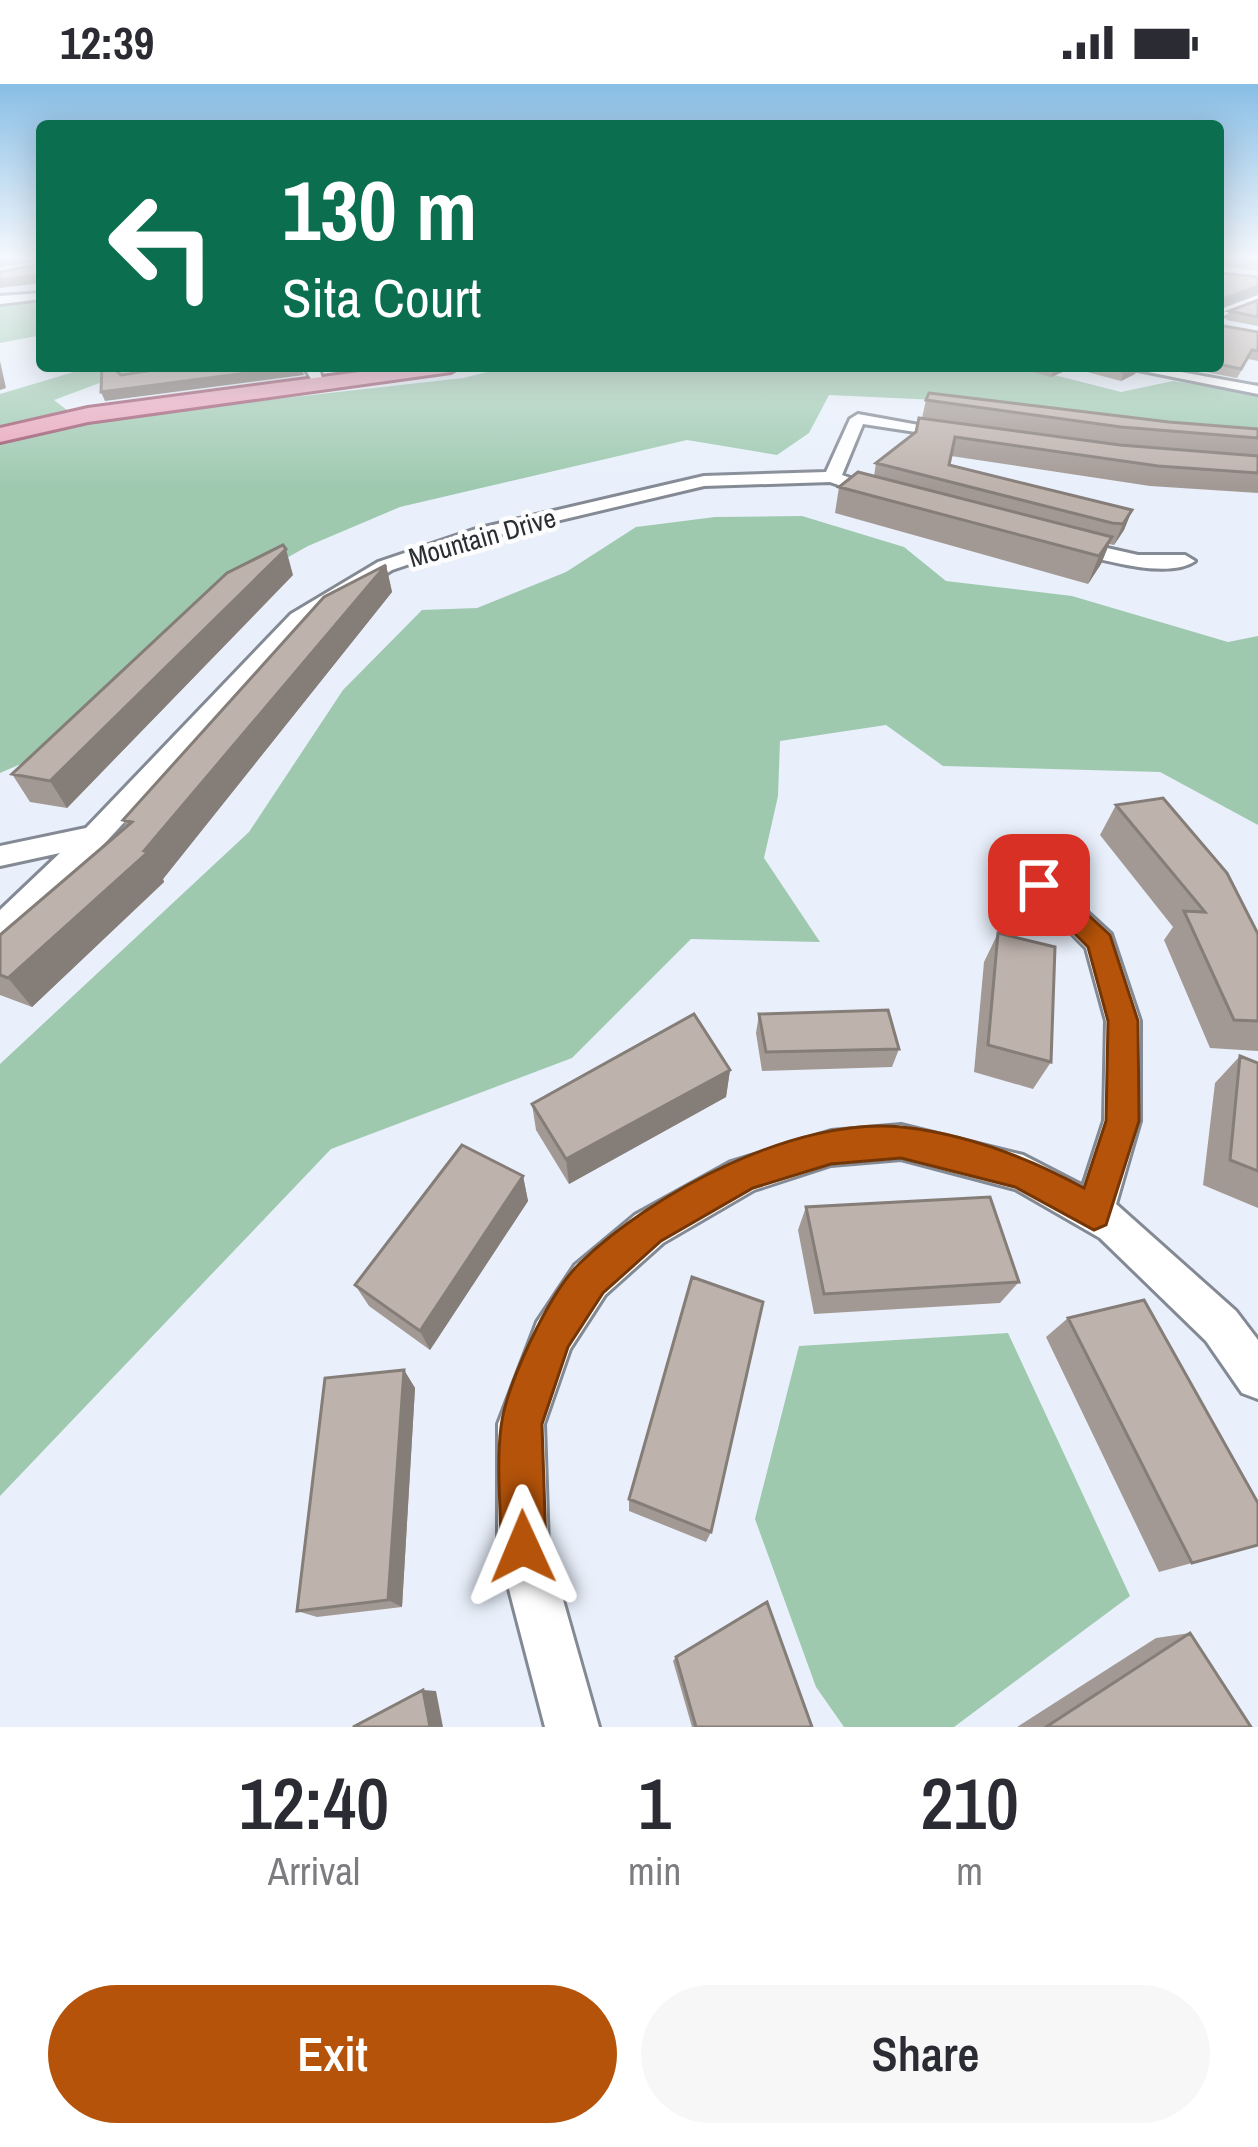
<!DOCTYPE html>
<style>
:root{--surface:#fff;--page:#f7f7f7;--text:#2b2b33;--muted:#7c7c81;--accent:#b45309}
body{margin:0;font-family:"Archivo Narrow",sans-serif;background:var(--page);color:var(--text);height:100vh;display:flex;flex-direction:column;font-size:45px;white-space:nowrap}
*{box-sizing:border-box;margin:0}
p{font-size:39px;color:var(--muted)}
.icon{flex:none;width:66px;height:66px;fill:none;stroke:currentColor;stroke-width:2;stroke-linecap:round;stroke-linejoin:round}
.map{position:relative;height:1643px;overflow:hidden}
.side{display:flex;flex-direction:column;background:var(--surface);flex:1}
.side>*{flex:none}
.hud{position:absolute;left:36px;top:36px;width:1188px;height:252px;border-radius:12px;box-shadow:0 6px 30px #0003;background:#0b6e4f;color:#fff;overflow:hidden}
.pin{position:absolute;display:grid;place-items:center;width:102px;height:102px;color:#fff;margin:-51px;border-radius:24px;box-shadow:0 6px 18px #0006}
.me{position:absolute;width:132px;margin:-66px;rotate:359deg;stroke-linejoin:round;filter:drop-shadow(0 0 9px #0008)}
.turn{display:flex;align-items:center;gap:42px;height:252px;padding:0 48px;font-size:54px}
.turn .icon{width:156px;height:156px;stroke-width:2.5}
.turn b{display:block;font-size:84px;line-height:102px}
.eta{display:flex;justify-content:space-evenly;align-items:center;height:204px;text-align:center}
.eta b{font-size:72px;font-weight:600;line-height:84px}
.primary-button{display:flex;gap:24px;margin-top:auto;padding:24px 48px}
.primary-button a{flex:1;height:138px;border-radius:72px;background:var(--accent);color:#fff;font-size:48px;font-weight:600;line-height:138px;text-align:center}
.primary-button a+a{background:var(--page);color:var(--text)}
.status{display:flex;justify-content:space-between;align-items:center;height:84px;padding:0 60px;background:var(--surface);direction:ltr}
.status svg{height:33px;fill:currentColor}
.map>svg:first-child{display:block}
.green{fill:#9ec9af}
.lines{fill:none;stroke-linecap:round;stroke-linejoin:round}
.minor-casing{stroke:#848a94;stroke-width:6}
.primary-casing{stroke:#9c556d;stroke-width:6}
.minor{fill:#fff;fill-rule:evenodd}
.primary{fill:#e8a6bb;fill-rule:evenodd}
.wall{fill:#a39994}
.shaded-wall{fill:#857d78}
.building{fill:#beb2ac;stroke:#857d78;stroke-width:3}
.route{fill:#b45309;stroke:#753606;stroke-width:3}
.labels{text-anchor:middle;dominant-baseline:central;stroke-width:9;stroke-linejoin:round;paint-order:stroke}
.far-street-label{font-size:27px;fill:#2a2d31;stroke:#fdfdfd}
</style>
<div class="status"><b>12:39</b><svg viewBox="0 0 49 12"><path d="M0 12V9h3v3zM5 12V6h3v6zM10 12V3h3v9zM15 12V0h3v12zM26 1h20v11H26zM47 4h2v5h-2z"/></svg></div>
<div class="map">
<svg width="1258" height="1643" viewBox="0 0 1258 1643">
<rect width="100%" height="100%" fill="#e9f0fb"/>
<path class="green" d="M42,217V251L0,259V221Z
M94,282H145L54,316L72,330L0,344V310Z
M512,282H1019L1121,308L1173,297L1227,305L1258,298V352L980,318L829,311L809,349L777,371L687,356L400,423L308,462L213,515L58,664L0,689V359L37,346L151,329L463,294Z
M802,432L904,463L946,497L1072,512L1228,558L1258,552V741L1160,688L943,682L886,641L780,657L778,712L764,774L820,858L691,855L572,974L331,1065L0,1412V980L249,748L343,606L422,526L477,524L566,488L636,443L715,433Z
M1008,1249L1130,1512L954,1643H844L816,1603L755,1435L799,1262Z"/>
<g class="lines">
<defs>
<path id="minor" d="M42,209V215L0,220V212Z
M1258,211V218L1218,234V226Z
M304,282H318L325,303H315Z
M1118,282H1148L1258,302V310Z
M858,330L963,349L955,354L863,340L842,391L887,407L890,411L881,416L830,398L704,402L489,453L392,486L307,540L105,759L11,852L0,856V826L60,769L0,782V762L86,744L291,530L378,478L476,445L704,392L826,388L850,335Z
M1067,455L1138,471H1185L1195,477C1167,497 1093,473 1060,465V457Z
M1039,790L1049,793L1111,850L1140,937V1037L1116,1120L1236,1227L1258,1256V1315L1242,1309L1206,1257L1100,1154L1015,1105L901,1075L831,1081L754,1106L663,1159L605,1211L570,1265L544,1340L548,1463L599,1643H545L498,1463V1340L537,1238L575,1181L635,1131L731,1078L831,1047L901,1041L1023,1071L1083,1102L1104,1037L1106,937L1086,864L1024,801Z"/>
<path id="primary" d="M405,282H461L451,288L88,338L0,358V344L88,324Z"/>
</defs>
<use href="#minor" class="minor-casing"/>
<use href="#primary" class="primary-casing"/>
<use href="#minor" class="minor"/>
<use href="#primary" class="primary"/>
</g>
<path class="wall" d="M1218,173H1258V187L1219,182Z
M1258,216V242L1226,236L1229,227Z
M1218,238V241L1258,248V277L1248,275L1237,294L1173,282H1218Z
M1008,282H1138L1135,290L1121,297L1072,284L1051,293Z
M926,316L1258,345V409L1150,402L951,372L949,381L1132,426L1124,446L1114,461L1109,460L1101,480L1088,500L835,429L839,403L874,392L876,379L916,348L922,334Z
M386,481L392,508L163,795L164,798L32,923L0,911V851L126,742L123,736Z
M293,491L67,724L30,718L12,690Z
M1116,721L1258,850V967L1210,964L1164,856L1173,843L1100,751Z
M998,849L1051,978L1033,1005L974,988L984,878Z
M759,930L899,965L892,983L762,987L756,949Z
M1240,972L1258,979V1124L1203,1101L1215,999Z
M730,986L726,1013L569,1100L536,1046L532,1020Z
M523,1092L528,1117L430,1266L369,1222L355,1201Z
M806,1123L1019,1198L1000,1219L814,1230L798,1146Z
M1068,1234L1258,1461L1159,1488L1046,1253Z
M404,1286L415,1304L402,1523L317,1533L297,1527Z
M629,1415L711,1448L706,1458L629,1427Z
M1190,1549L1251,1643H1017L1156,1554Z
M676,1573L812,1643H692L673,1577Z"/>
<path class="shaded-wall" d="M15,173H40L41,177L0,183V175Z
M42,191V199L0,204V195Z
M1258,202V208L1218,224V217Z
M0,277L6,304L0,306Z
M110,282H148L113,290Z
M301,282L304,291L105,317L101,308Z
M323,282H378L325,288Z
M1058,282H1072V284L1051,293L1054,284Z
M1138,282L1135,290L1121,297L1124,288Z
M1132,426L1124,446L1114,461L1123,440Z
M1112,453L1101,480L1088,500L1099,472Z
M286,465L293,491L67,724L50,697Z
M386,481L392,508L163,795L164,798L32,923L8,894L144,767Z
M730,986L726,1013L569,1100L566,1075Z
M523,1092L528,1117L430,1266L420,1247Z
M404,1286L415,1304L402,1523L388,1516Z
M423,1606L436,1607L443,1643H430Z"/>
<path class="building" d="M1218,173H1258V179L1222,174L1218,177Z
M42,180V191L0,196V188Z
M1218,182L1221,189L1258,193V202L1218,217Z
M1258,216V233L1229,227Z
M1218,238V241L1258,248V267L1252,266L1241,285L1218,280Z
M102,282H111L121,291L181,282H300L101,308Z
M1101,282H1136L1124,288Z
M929,309L1169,338L1258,345V354L1121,343L926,316Z
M919,334L1120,361L1258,372V389L1158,382L955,353L949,381L1132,426L1123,440L1112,439L876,379L916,348Z
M858,388L1112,453L1099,472L839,403Z
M283,461L286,465L50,697L12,690L227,489Z
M386,481L144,767L148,768L8,894L0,891V851L132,738L123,736L324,513Z
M1163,714L1227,789L1258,850V937L1234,936L1184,827L1205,828L1116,721Z
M998,849L1055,863L1051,978L988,961Z
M888,926L899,965L766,968L759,930Z
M694,930L730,986L566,1075L532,1020Z
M1240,972L1258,979V1087L1230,1076Z
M462,1061L523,1092L420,1247L355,1201Z
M990,1113L1019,1198L824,1210L806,1123Z
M692,1193L763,1218L711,1448L629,1415Z
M1144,1216L1258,1419V1461L1192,1479L1068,1234Z
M404,1286L388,1516L297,1527L325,1294Z
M767,1518L812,1643H696L676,1573Z
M1190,1549L1251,1643H1046Z
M423,1606L430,1643H353Z"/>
<linearGradient id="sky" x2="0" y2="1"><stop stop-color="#88bee5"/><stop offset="0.43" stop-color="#f5f8fd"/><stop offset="1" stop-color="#f5f8fd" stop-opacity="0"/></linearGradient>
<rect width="1258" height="403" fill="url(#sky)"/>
<path class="route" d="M1039,791L1048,794L1110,851L1138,937L1139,1037L1106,1141L1094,1146L1015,1103L901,1074L831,1080L753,1104L661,1157L603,1209L568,1263L542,1340L546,1463L539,1479L523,1485L507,1479L501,1463C501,1424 496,1382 501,1343C506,1301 549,1209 580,1179C653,1108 797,1032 902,1043C965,1050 1029,1074 1084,1104L1106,1037L1108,937L1088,863L1026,801Z"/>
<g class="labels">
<g class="far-street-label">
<text transform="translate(482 453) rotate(-16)">Mountain Drive</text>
</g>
</g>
</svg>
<div class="pin" style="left:1039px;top:801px;background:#d93025"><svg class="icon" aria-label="arrive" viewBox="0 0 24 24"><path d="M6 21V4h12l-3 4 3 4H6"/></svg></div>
<svg class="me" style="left:523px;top:1463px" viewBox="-20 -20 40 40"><path d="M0-17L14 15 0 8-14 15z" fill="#b45309" stroke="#fff" stroke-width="4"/></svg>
<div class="hud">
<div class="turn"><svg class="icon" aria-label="left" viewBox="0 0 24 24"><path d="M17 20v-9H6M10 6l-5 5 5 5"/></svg><div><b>130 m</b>Sita Court</div></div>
</div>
</div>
<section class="side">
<div class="eta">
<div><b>12:40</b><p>Arrival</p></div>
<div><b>1</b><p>min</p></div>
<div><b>210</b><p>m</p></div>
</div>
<div class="primary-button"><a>Exit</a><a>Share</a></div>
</section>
